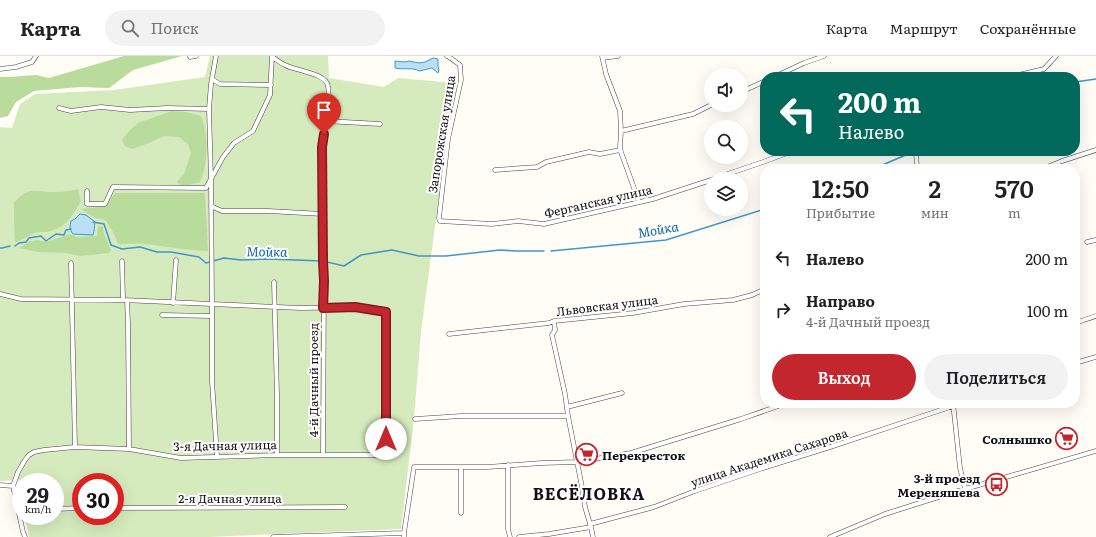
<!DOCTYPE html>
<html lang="ru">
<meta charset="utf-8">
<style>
:root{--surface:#fff;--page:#f2f2f2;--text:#202124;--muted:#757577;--line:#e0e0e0;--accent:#c4262e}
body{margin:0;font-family:Literata,serif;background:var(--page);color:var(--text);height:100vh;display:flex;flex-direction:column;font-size:15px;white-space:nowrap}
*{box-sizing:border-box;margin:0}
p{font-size:13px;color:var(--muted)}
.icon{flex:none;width:22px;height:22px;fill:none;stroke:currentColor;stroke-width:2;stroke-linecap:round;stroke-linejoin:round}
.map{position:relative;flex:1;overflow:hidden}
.panel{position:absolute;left:760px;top:108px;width:320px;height:244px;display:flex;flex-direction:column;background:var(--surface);border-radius:16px;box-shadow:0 4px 16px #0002}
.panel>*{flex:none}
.guide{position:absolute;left:760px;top:16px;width:320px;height:84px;border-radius:16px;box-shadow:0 4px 16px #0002;background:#00695c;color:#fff;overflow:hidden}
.controls{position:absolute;left:704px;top:12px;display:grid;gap:8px}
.controls a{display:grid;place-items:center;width:44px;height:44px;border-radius:50%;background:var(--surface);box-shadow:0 4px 16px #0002;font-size:20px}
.speed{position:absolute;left:12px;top:417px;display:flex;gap:8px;font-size:20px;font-weight:700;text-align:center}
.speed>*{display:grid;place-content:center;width:52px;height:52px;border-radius:50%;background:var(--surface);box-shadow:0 4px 16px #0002;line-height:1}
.speed small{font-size:10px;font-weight:400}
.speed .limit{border:6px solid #d22;background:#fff;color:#111}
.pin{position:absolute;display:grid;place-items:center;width:34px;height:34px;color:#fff;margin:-41px -17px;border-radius:50% 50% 50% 0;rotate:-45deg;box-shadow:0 0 4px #0007}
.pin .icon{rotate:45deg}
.me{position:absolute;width:44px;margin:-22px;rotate:0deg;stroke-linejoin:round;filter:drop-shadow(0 0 3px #0008)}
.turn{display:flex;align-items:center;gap:14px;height:84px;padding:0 12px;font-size:18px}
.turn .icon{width:52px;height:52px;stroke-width:2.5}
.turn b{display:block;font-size:28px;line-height:34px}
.eta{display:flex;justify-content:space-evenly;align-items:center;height:68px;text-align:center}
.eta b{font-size:24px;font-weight:600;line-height:28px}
.button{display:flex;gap:8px;margin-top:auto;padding:8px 12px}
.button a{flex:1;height:46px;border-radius:24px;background:var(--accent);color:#fff;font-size:16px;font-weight:600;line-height:46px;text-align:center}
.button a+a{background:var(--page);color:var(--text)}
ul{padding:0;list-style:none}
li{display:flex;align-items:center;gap:12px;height:52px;padding:0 12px}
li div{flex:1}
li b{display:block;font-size:15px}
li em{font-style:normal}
header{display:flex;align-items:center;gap:24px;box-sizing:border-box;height:56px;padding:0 20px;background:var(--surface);border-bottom:1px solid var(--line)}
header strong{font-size:19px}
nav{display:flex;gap:22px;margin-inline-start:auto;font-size:14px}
.search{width:280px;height:36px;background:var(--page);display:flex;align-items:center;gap:10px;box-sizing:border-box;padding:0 14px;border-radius:22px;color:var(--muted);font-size:15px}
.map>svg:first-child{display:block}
.green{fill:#d5ebbd;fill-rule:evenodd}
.forest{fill:#b9dc9c}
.water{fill:#b9e0f7;stroke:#3f96cf}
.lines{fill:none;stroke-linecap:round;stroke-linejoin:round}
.stream{stroke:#3f96cf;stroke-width:1.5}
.street-casing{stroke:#444;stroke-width:5}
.street{stroke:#fff;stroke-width:4}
.route-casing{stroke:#7f191e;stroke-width:10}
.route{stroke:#c4262e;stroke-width:7}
.labels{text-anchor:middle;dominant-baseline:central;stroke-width:4;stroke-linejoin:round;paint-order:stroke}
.street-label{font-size:12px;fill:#111;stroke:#fff}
.poi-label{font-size:12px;font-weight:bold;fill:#111;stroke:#fff;text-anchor:end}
.water-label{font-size:13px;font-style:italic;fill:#1768a6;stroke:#fff}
.district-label{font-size:16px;font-weight:bold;letter-spacing:1px;fill:#111;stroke:#fff}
</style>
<header>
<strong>Карта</strong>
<div class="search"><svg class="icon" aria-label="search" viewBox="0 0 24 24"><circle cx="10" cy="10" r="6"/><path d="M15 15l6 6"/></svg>Поиск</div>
<nav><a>Карта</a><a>Маршрут</a><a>Сохранённые</a></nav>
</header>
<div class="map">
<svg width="1096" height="481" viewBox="0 0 1096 481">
<rect width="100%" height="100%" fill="#fffdf5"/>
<path class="green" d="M210,0H328L329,22L384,31L398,22L454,27L421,276L414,362L401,473L208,481H29L25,460H55V426H21V437L19,424L0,425V71L12,72L20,48L35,38L114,34L205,21ZM81,426H115V460H81Z"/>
<path class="forest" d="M124,0H182L133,14L109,32L80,31L34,35L16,46L8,60L0,62V21H9L36,19L49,22Z
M172,55L186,56L201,60C208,78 209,109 200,126L184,130L180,129L177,126L184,118L191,97L188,88L179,81L164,80L149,87L132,93L125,90L122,84L128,76L138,67Z
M78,133L81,145C73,159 67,170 51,175C46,177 40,175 35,177C28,180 23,184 15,186L14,166V147C30,128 36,137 57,136C64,136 71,134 78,133Z
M115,137H205L208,195C187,194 167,191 146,188C137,187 127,188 118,188L112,174L105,164L95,162L81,153L106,150Z
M98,170L103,171L104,178L111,194L109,197L80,200L66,197L38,196L19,192L31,185L38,184L46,186L70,178L76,181L97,180Z"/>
<path class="water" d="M433,2L438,3V10L439,14L438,17L432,12L419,15C413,11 403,14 395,12V5L404,6L409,5L419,7L425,6Z
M80,158L86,159L95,166C94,171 95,174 93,179L73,178C69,173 70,170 71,165L75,163Z"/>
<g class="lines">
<path class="stream" d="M1075,26L1096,23
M873,113L915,95
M93,166L104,168L111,189L122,193L140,191L157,196H171L199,201L206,207L224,202L241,204L268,203L323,205L344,210L361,199L392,194L419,200H446L500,194L516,195H544
M15,190L19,187L26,186L29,182L41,180L46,185L56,178L64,179L66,174L71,173
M0,192H2L10,190
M551,195L666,184L765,153"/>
<defs>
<path id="street" d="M447,0L449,1L460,9L461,24L448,83L439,162L440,165L492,168L518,165L544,168L653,143L711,124
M602,0L606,18L620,55L621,75L620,91L621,96L639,146
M190,1L196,0
M272,1C276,3 280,7 285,9C296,15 326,17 328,30C330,40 327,54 326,65L380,68
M603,2L618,0
M0,13L16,11L32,6L36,0
M774,21L804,7L824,0
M1010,21L1044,13L1056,0
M212,23L220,28L271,29
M741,36L765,25
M59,52L71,55L101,51L130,54L167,52L209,53
M621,75L693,58L711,49
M916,95L917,113
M1042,113L1062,105L1096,94
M495,114L537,111L546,106L589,96L600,98L620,94
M713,123L763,106L793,95
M87,135V148H105L113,131L206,132L223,101L234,87L253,75L270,39L272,0
M211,150L222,155H268L323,158L322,91L326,65
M323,158L324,225L323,398
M1087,186L1096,184
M122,205L123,244
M71,207L75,391
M274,226L277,339V399
M0,238L21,243L123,244L212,248V325L217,401
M127,244L128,268L129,393
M173,247L176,204
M162,259L212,260
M554,265L555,274L552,279L565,338L568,360L582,431L585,451L591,471L593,481
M1075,267L1096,260
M449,278L549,267L554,265L633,257L684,248L733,244L752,239L765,233
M1075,307L1096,301
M953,347L960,412L965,433
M567,351L622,337
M415,363L461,360H568
M508,409V473L510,481
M461,411V457
M0,429L13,430L23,476L25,481
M13,430L18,416L25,404L29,399L34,396L44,394L75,391L129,393L181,402L277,399H386V256L355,251L301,252L212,248L211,124L209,53L211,28L216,0
M115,452L345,451
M55,453L81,452
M590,468L654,451L695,435L760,413L830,391L953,350
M273,481L404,477
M404,481V477L414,411H488L542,407L577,406L631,397L741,363L787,347
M519,481L549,478L591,471
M830,481L885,458L948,438L1096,395"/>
</defs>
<use href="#street" class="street-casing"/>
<use href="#street" class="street"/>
</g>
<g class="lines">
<defs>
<path id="route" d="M324,78L322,91L323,205L324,225L323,252L355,251L386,256V383"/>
</defs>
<use href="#route" class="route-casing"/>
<use href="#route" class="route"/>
</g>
<defs>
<symbol id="supermarket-ring" viewBox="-11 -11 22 22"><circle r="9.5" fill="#fff" stroke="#c4262e" stroke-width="1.5"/><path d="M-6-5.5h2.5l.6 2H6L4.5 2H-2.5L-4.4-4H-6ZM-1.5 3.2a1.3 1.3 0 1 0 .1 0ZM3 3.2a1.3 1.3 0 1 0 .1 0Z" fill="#c4262e"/></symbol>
<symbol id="bus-ring" viewBox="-11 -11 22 22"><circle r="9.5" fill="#fff" stroke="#c4262e" stroke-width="1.5"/><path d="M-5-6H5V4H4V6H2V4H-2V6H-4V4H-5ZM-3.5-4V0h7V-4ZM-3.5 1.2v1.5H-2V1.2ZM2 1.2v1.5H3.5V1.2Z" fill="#c4262e"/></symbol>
</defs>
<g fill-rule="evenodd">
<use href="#supermarket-ring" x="1054" y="370" width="25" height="25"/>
<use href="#supermarket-ring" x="574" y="386" width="25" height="25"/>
<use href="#bus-ring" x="984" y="416" width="25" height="25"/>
</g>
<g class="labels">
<g class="street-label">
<text transform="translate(441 78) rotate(-81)">Запорожская улица</text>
<text transform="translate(598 145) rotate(-13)">Ферганская улица</text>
<text transform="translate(607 249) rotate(-7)">Львовская улица</text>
<text transform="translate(313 324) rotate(-90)">4-й Дачный проезд</text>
<text transform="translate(225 389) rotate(-1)">3-я Дачная улица</text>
<text transform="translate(769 401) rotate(-18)">улица Академика Сахарова</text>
<text x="230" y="442">2-я Дачная улица</text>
</g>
<g class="poi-label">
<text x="1052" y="383">Солнышко</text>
<text x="602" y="399" text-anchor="start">Перекресток</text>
<text x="980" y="422">3-й проезд<tspan x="980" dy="14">Мереняшева</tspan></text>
</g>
<g class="water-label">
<text transform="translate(658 173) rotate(-10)">Мойка</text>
<text transform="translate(267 195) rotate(1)">Мойка</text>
</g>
<g class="district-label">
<text x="589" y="437">ВЕСЁЛОВКА</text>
</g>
</g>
</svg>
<div class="controls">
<a><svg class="icon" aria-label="sound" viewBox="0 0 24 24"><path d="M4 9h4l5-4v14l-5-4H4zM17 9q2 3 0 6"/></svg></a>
<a><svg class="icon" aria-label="search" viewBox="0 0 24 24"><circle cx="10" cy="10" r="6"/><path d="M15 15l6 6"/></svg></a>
<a><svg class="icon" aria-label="layers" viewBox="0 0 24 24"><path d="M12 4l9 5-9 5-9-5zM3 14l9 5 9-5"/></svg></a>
</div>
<div class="speed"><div>29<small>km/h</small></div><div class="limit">30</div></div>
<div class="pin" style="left:324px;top:78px;background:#d93025"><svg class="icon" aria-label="arrive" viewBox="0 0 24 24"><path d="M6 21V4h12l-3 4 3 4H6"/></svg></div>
<svg class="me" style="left:386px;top:383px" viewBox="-20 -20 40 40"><circle r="19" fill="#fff"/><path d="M0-13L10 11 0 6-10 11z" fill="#c4262e"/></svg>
<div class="guide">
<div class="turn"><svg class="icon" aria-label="left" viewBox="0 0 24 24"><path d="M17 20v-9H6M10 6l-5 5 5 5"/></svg><div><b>200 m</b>Налево</div></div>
</div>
<section class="panel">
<div class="eta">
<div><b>12:50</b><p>Прибытие</p></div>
<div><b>2</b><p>мин</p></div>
<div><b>570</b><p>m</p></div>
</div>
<ul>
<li><svg class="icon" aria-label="left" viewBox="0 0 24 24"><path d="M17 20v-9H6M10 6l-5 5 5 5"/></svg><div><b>Налево</b></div><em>200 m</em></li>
<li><svg class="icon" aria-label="right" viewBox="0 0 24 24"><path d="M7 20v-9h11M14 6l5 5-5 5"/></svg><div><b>Направо</b><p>4-й Дачный проезд</p></div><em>100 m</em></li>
</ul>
<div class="button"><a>Выход</a><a>Поделиться</a></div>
</section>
</div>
